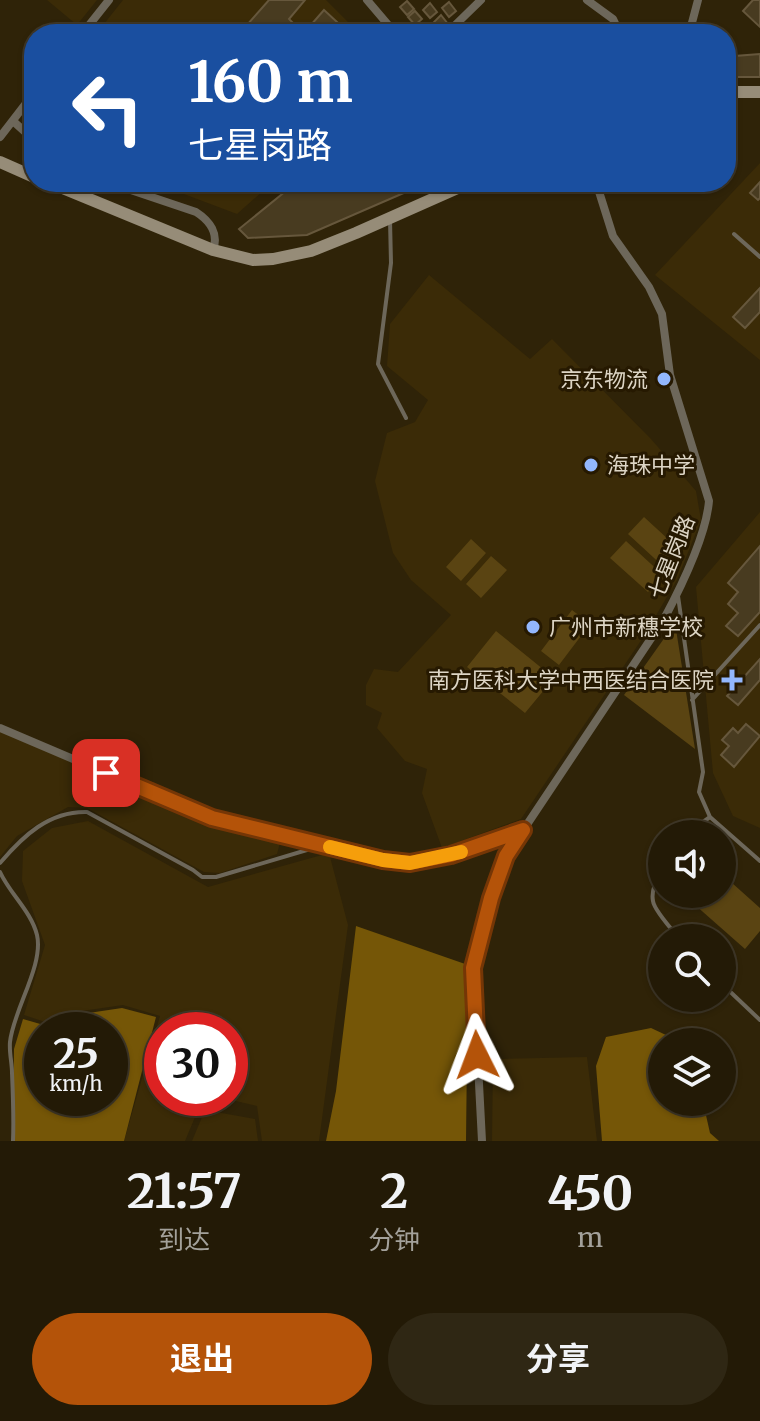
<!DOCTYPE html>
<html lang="zh">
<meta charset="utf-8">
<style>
:root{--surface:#231a06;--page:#2f2714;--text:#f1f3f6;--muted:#a3a19b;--line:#403828;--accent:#b45309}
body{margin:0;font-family:Merriweather,"Noto Sans SC",serif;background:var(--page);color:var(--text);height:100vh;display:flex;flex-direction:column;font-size:30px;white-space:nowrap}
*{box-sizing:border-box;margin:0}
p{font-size:26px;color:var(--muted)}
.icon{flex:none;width:44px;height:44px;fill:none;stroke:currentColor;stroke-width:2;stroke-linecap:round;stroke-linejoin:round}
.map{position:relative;height:1141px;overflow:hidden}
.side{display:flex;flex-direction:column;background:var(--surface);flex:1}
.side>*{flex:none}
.banner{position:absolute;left:24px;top:24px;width:712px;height:168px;border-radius:32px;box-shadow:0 2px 6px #0004,0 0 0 2px var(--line);background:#1a4fa0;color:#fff;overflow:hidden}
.tools{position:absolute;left:648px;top:820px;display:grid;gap:16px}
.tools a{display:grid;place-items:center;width:88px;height:88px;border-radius:50%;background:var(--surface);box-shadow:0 2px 6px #0004,0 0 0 2px var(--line);font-size:40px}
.speed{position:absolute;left:24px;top:1012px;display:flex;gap:16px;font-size:40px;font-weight:700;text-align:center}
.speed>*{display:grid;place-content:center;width:104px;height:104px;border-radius:50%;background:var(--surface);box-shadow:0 2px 6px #0004,0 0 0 2px var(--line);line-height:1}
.speed small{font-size:20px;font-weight:400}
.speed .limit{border:12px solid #d22;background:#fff;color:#111}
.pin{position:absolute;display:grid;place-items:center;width:68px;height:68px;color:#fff;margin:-34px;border-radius:16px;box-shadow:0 4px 12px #0006}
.me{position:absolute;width:88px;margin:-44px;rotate:357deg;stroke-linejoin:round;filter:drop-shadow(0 0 6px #0008)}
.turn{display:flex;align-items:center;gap:28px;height:168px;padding:0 32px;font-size:36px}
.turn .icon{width:104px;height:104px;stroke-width:2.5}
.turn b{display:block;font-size:56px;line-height:68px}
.eta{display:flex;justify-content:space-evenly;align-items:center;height:136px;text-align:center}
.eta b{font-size:48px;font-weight:700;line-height:56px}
.button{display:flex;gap:16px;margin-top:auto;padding:16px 32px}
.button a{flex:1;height:92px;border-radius:48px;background:var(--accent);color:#fff;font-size:32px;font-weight:700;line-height:92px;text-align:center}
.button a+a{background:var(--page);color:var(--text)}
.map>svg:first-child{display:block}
.built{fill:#3b2b07}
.green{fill:#5a4412}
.forest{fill:#755607;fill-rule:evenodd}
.building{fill:#483b20;stroke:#66573c;stroke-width:2}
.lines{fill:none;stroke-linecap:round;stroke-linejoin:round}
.lane{stroke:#6d675a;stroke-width:4}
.street{stroke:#6d675a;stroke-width:8}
.secondary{stroke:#968c78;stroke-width:12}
.route-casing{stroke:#753606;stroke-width:20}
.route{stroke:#b45309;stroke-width:14}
.slow{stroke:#f59e0b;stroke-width:14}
.poi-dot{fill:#93b7fd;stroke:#261901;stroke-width:3}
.labels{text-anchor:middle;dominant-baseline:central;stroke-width:6;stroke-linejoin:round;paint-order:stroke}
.poi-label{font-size:22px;fill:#ddd5c5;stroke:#261901;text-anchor:end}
.street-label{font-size:22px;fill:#ddd5c5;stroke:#261901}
</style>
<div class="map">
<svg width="760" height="1141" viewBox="0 0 760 1141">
<rect width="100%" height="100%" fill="#2f2308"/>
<path class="built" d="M47,0H97L77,25Z
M123,0H326L360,34H96Z
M760,163V360L655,275Z
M152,182H273L237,214Z
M429,275L530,359L552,339L651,439L696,491L701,520L677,580L642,639L521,819L442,848L422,793L427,769L405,761L377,728L382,713L366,705V685L374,669L398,672L451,615L411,580L393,553L375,481L387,433L415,422L428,400L387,366L390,324Z
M760,512V828L733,816L713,773L696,587Z
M0,731L103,775L281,839L277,854L220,873L204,872L87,808L68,807L17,836L0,857Z
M88,821L208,887L329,853L348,925L319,1141H262L257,1106L223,1098H230V1030H162V1098H203L185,1141H124L160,1016L123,1005L75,1012L60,1027L24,1015L45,945L22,881L23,851L52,828Z
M587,1057L597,1141H492L493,1059Z
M205,1110L255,1119L258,1141H192Z"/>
<path class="green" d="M644,517L681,551L666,569L628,534Z
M471,539L486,553L461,581L446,567Z
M626,541L663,575L648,592L610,558Z
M491,556L507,570L481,598L466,584Z
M572,610L590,624L559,665L541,651Z
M675,623L695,749L624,695Z
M496,631L554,678L525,713L467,667Z
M722,874L760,908V931L745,949L686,897L688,894H722Z"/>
<path class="forest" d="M356,926L468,965L466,1141H326L336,1091Z
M122,1008L156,1017L124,1141H13L14,1049L23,1019L61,1030L75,1015ZM42,1030H110V1098H42Z
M651,1028L666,1035L671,1042H662V1102H703L710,1133L719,1141H602L596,1066L606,1037Z"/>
<path class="building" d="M269,0H305L289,19L296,26L289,34H239Z
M753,0H760V27L743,11Z
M407,1L414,9L407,15L400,7Z
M449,2L456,11L449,17L442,8Z
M430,3L437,12L430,18L423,10Z
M324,10L350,34H303Z
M415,11L422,19L415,25L408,17Z
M441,15L448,24L440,30L434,22Z
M760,54V77H735V56Z
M297,182H429L307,235L248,238L239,229Z
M760,182V198L758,200L750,193Z
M760,288V312L745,328L733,317Z
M760,546V612L738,636L726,626L738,613L728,604L738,592L728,583Z
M760,659V680L738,705L727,696Z
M746,724L760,736L734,767L721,755L729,746L722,740L733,728L738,733Z"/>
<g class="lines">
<path class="lane" d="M390,220L391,263L378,364L406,418
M734,234L760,257
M678,596L703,772L699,792L710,817L760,861
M692,700L760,625
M686,834L710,817
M0,863C23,836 49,811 87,812L193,870L202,877H216L317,847
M662,870C657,878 651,891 653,901C654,910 673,931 679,938
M0,872C10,894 31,911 37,935C44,965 13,1011 10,1042C9,1052 12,1063 12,1073C13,1096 14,1118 13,1141
M722,984L760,1020"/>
<path class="street" d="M367,0L396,34
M587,0L613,19L620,34
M82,34L109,0
M446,34L481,0
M689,34L698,0
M13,121L34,140
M0,137L34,93
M107,182L196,212C210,221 219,234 213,250
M0,728L212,818L383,860L410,863L451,855L523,830
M482,1141L473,968L491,898L506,856L664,619C681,587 706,536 709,501L670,375L662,314L649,287L613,236L596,182"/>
<path class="secondary" d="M726,92H760
M0,162L34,177
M48,182L213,250L253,260L273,259L311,251L356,233L471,182"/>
</g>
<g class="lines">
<defs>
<path id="route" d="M106,773L212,818L383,860L410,863L451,855L523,830L506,856L491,898L473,968L477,1055"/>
</defs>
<use href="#route" class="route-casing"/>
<use href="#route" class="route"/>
<path class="slow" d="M330,847L383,860L410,863L461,852"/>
</g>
<g class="poi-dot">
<circle cx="664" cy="379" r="8"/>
<circle cx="591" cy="465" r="8"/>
<circle cx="533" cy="627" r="8"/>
<path d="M728 668h8v8h8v8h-8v8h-8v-8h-8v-8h8z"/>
</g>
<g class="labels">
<g class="poi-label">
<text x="648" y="379">京东物流</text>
<text x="607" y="465" text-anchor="start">海珠中学</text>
<text x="549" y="627" text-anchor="start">广州市新穗学校</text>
<text x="714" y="680">南方医科大学中西医结合医院</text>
</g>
<g class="street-label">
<text transform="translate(671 557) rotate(-68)">七星岗路</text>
</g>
</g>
</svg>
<div class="tools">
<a><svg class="icon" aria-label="sound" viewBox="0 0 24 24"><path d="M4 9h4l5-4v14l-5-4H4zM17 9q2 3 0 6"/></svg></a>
<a><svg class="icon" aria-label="search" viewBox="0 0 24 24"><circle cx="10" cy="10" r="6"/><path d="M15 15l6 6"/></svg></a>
<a><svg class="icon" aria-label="layers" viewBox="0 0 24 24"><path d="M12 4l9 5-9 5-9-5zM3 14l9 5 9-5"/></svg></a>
</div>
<div class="speed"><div>25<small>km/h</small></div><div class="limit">30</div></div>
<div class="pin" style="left:106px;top:773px;background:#d93025"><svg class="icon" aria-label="arrive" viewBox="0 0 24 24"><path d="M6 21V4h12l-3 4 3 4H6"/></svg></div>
<svg class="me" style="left:477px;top:1055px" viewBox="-20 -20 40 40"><path d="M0-17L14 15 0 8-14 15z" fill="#b45309" stroke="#fff" stroke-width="4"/></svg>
<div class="banner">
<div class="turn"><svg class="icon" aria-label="left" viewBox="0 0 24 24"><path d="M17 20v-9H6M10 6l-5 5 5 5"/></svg><div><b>160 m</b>七星岗路</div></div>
</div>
</div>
<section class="side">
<div class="eta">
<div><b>21:57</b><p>到达</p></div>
<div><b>2</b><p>分钟</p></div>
<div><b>450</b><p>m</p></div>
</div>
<div class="button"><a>退出</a><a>分享</a></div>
</section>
